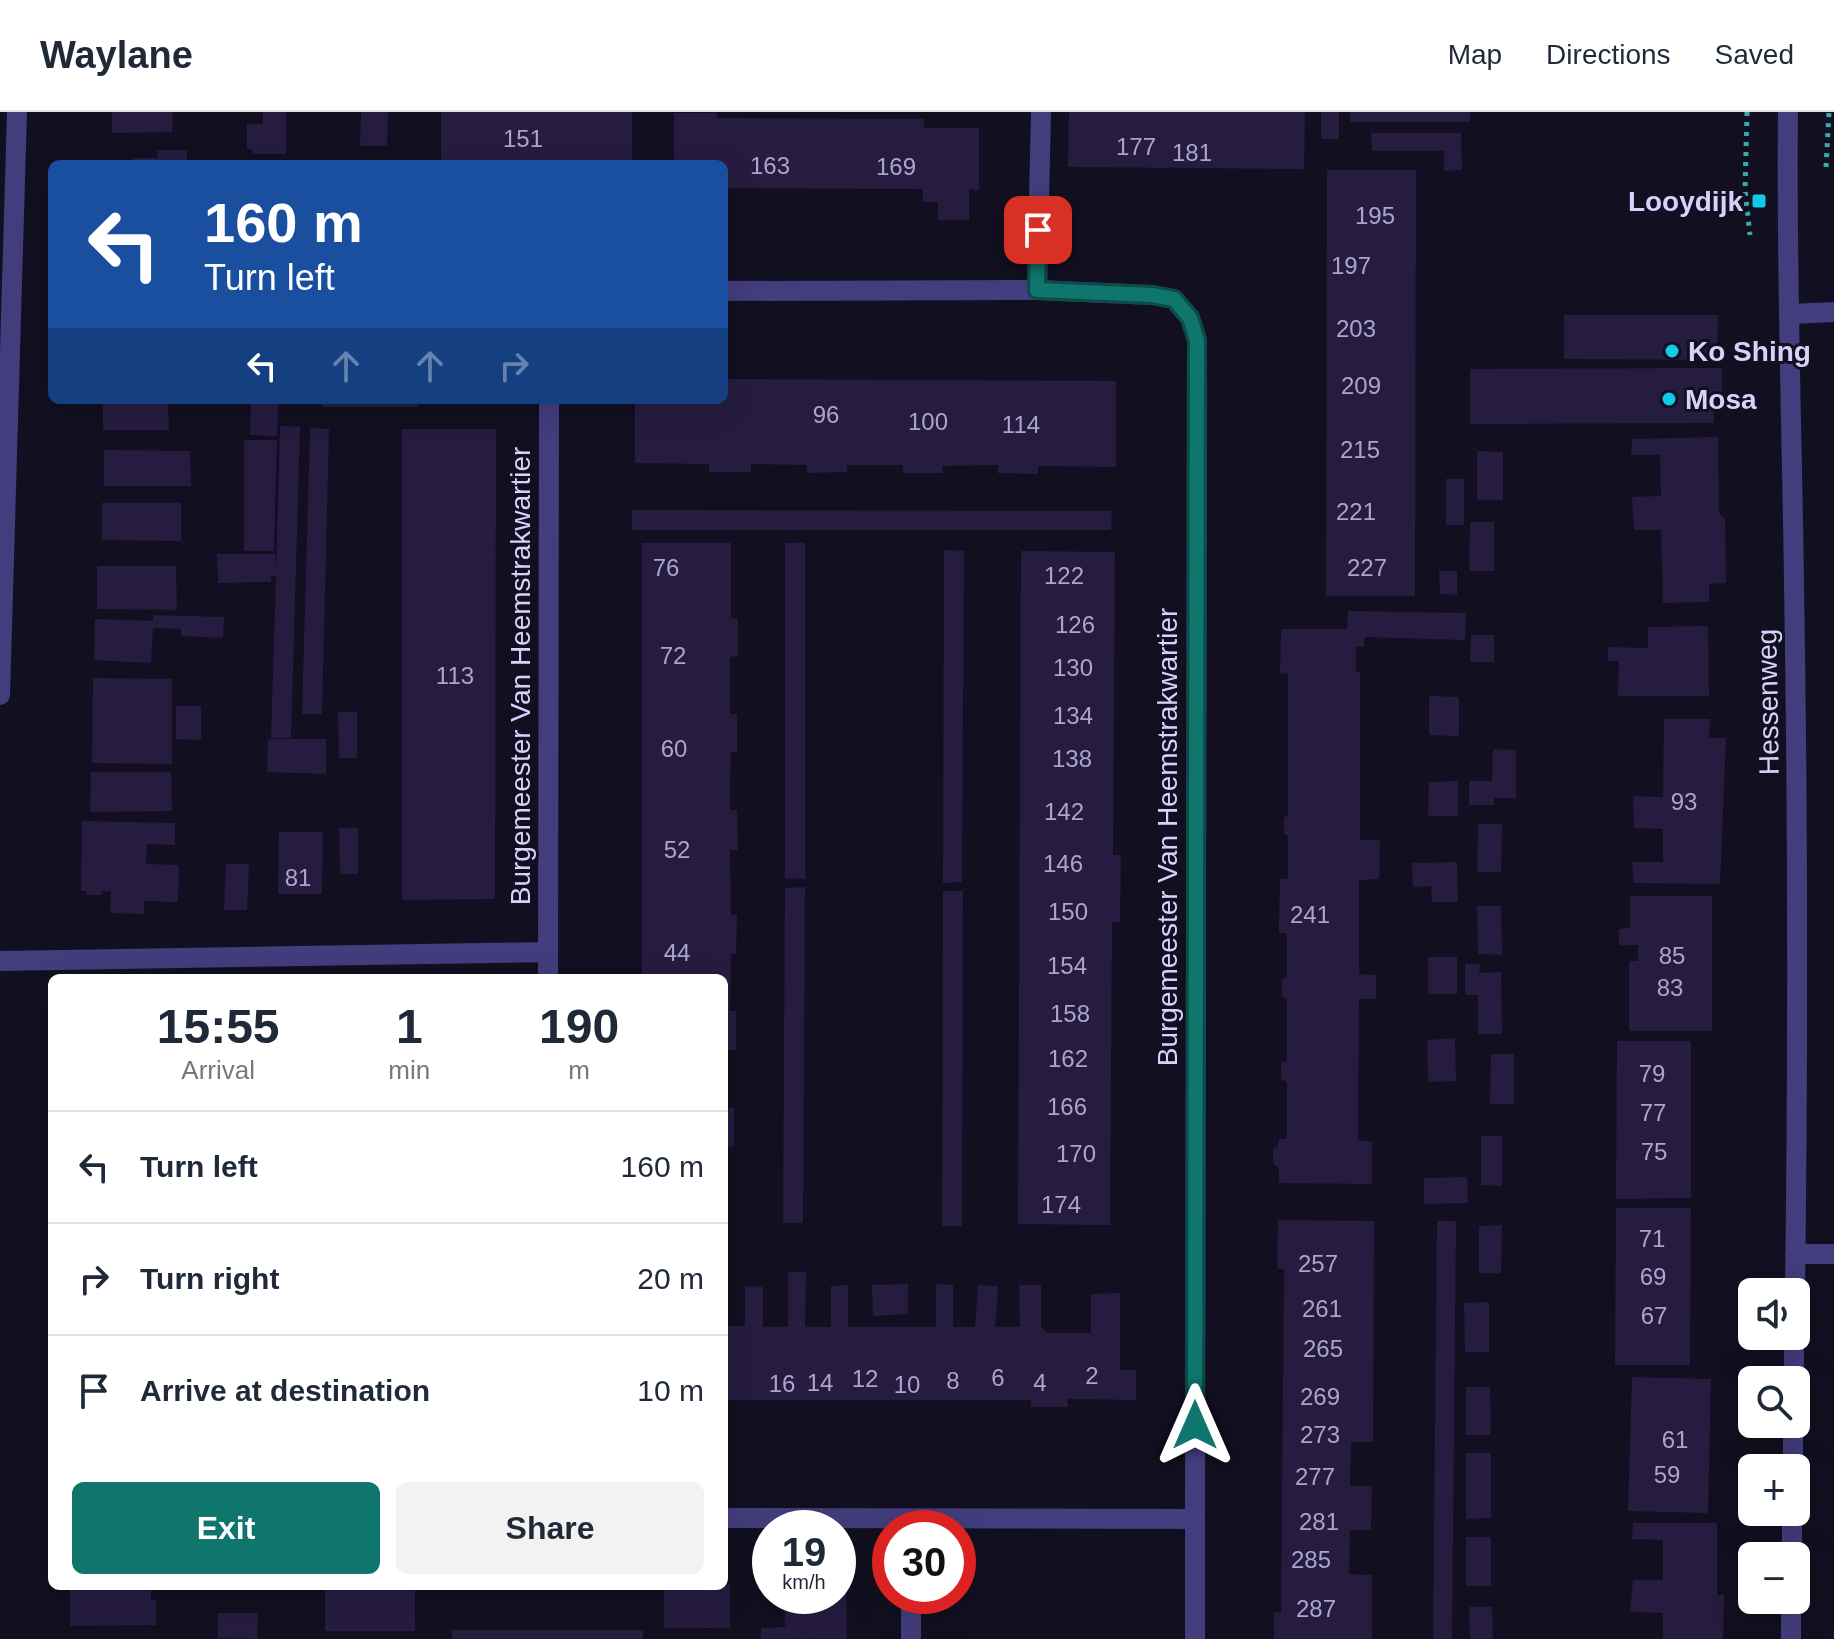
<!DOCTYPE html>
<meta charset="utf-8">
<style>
:root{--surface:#fff;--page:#f2f2f3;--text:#1f2937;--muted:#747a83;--line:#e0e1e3;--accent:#0f766e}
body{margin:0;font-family:Arial,sans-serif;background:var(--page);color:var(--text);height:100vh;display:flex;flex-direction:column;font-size:30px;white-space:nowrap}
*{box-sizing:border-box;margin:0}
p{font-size:26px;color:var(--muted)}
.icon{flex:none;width:44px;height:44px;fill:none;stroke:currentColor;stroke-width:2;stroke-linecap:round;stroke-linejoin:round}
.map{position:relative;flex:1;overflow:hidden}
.details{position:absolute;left:48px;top:862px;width:680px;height:616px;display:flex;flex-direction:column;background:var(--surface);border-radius:12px;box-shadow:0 8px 32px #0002}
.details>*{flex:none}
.top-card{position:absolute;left:48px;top:48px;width:680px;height:244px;border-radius:12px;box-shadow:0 8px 32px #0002;background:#1a4fa0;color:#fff;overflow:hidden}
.buttons{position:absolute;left:1738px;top:1166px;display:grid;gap:16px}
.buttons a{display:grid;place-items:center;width:72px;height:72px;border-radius:12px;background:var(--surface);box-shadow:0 8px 32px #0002;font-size:40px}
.speed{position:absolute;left:752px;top:1398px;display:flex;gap:16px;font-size:40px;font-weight:700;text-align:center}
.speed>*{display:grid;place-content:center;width:104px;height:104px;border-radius:50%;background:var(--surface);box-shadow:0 8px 32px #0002;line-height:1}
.speed small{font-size:20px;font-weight:400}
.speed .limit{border:12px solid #d22;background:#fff;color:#111}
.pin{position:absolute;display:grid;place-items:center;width:68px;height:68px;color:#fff;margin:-34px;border-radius:16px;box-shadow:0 4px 12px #0006}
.me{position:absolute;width:88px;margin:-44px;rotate:0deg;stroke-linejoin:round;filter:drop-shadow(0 0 6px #0008)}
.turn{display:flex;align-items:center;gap:28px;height:168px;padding:0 24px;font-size:36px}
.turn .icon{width:104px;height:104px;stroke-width:2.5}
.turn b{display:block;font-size:56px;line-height:68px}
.lanes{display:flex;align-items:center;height:76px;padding:0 24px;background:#0003;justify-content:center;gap:40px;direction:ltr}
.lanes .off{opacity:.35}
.eta{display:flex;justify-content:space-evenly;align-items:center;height:136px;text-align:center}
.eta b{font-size:48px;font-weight:800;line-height:56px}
.primary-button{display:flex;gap:16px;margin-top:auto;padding:16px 24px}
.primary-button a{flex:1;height:92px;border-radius:12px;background:var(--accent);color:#fff;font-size:32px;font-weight:800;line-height:92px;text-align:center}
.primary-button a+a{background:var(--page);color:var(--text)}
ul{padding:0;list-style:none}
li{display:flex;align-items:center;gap:24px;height:112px;padding:0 24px;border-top:2px solid var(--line)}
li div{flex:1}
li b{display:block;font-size:30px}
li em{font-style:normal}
header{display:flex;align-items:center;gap:48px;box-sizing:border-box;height:112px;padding:0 40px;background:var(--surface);border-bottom:2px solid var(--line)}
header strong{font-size:38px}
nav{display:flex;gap:44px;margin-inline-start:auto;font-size:28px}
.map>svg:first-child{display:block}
.building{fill:#251c40}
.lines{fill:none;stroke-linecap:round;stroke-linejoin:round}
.path{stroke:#36aba9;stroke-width:5;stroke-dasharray:4 6;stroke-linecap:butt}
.minor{stroke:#423d7c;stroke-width:20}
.route-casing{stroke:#0a4d48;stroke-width:20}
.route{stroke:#0f766e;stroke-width:14}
.poi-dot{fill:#10cae9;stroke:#120f20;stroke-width:3}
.labels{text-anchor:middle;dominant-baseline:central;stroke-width:6;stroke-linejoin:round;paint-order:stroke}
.number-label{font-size:24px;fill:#aba4cd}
.poi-label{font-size:28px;font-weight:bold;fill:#d8d1fc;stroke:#120f20;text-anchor:start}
.street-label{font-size:28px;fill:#d8d1fc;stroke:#120f20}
</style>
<header>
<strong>Waylane</strong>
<nav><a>Map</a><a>Directions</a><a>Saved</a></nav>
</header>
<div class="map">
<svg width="1834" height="1527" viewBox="0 0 1834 1527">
<rect width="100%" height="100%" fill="#120f20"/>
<path class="building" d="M112,0H173L172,20L112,21Z
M263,0H286V42H252V37H247V12H263Z
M361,0H388L387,34H360Z
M441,0H632V52H441Z
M1069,0H1305L1304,57L1068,55Z
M1321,0H1339V27H1321Z
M1350,0H1470V10H1350Z
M674,1H717V6L924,7V16H979V78L969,77V108H938V90H923V77L724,76V52H674Z
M1371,21H1461L1462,58L1444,59V39H1372Z
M157,38H187V52H133L132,46H158Z
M1327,58H1416L1415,484H1326Z
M1564,203H1718L1717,248L1564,247Z
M1722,256V298H1714V311L1470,312V257Z
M724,267L1116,269V355L1038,354V362L998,361V353L942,354L943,361H903V353H847V360L807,361V353L751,352V360H709V352L635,351V288H724Z
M103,288H205V292H168L169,318H103Z
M251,288H278L277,324L250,323Z
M322,288H418V295H322Z
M280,314L300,315L291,626H271L276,464H271V470L218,471L217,442H275L276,458Z
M310,316L329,317L322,602H302Z
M402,317H496L495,787L402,788Z
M1718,325L1719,401L1725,407L1726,471L1709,472V490L1663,491L1661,418H1634L1632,385L1661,384L1660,343H1631L1632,327Z
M244,328H277L274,439H244Z
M104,338L190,339L191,374H104Z
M1477,339L1503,340V388H1477Z
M1446,367H1464V413H1446Z
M102,391H181V429L102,428Z
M632,398L1112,399L1111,418H632Z
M1470,410H1494V459H1469Z
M642,431H731V506L738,507V544L730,545V602H737V640H731L730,675V698H737L738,738H730L731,803H737L736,842H731L730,899H736V938H724V866H642Z
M785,431H805V767L785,766Z
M944,438L964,439L962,770L943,771Z
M1021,439L1115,440L1113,743H1121L1120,810H1112L1110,1113L1018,1112Z
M97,454H176L177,498L97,497Z
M1439,459H1457V483L1440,482Z
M1348,499L1466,501L1465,528L1365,525L1364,535H1356V560H1360V728H1380L1379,767L1359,768V862L1376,863V887H1359L1358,1028L1372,1030V1072L1279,1071V1056L1273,1051V1037L1278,1034L1279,1027H1287V970L1281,967V951L1287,948V887L1282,884V868L1287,865V821H1279V810L1280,767H1287L1288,762V724L1284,721V706L1288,703V562L1280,561L1281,517H1347Z
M153,503L224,505L223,526L181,524V517L153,516L151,551L94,548L95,507L153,509Z
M1708,514L1709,584H1618L1619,549H1608V535L1648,536V515Z
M1471,523H1494V550H1470Z
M93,566L172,567V652L92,651Z
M1429,584L1459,585V624L1429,623Z
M176,594H201V628L176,627Z
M338,600H357V646H339Z
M1664,607H1710L1709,626H1726L1720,772L1634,771L1632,750H1663V717L1634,716L1633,684L1663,685Z
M268,627H326V662L267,660Z
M1493,637L1516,638V686H1494V693H1469V669H1492Z
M91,660H171L172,699L90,700Z
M1458,669V704H1428L1429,670Z
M82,709L175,711V733L147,732L146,750V752L179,753L178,790L144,789V802L110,801L111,780L102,779V783H87L86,779H81Z
M1478,712H1502L1501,760H1477Z
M339,716H358V762H340Z
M279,720H323L322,782H278Z
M1457,750L1458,790H1432L1431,774L1413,775L1412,751Z
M226,752H249L247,798H224Z
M805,775L803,1111H783L785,776Z
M943,779H963L962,1114H942Z
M1630,784H1712V919H1629V849H1638V833H1619V817L1630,816Z
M1477,794H1501L1502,843L1478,842Z
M1428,845H1457V882H1428Z
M1465,852H1480L1479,861L1501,860L1502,922H1478V883H1465Z
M1455,926L1456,969L1428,970L1427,928Z
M1617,929H1691V1086L1616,1087Z
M724,941H727V996L734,995V1034L727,1035V1113H724Z
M1491,942H1514V992H1490Z
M1481,1024H1502V1074L1481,1073Z
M1467,1065L1468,1091L1424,1092V1066Z
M1616,1096H1691L1690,1253H1615Z
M1278,1108L1374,1109L1373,1330H1351L1350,1374H1372L1371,1418H1350L1349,1462L1372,1463V1527H1274V1500L1281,1501L1284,1157H1277Z
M1437,1109H1456L1452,1527H1433Z
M1502,1113L1501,1161H1479V1114Z
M788,1160H806L805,1215H831V1174L848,1173V1215H936V1172L953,1173V1215H975L978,1173L998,1174L995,1215H1020L1019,1173H1041V1215L1048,1221H1091V1182L1120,1181V1258H1136V1288L1067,1287L1068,1295H1031V1288H724V1214H745V1174L763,1175V1215H788Z
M908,1172V1202L873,1204L872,1173Z
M1489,1190V1240H1465L1464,1191Z
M1632,1265L1711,1267L1708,1401L1628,1399Z
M1466,1275H1490L1491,1323H1466Z
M1466,1341H1491V1406L1466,1407Z
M1633,1411H1717V1483H1724L1723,1527H1663V1501L1630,1500L1633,1468H1663V1428L1632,1427Z
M1466,1425H1491V1474H1466Z
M724,1473H730V1516H664V1474Z
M70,1474H151V1488H156V1513L70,1514Z
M325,1474H415V1519H325Z
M838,1474H846L847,1527H761V1516L785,1515L784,1484H838Z
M1469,1495H1492L1493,1527H1470Z
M218,1501H258L257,1527L218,1526Z
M452,1518H643V1527H452Z"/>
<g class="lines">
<path class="path" d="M1747,0L1745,78L1750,123
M1826,55L1829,0"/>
<path class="minor" d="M1788,0C1786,157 1792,315 1794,472C1798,708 1798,944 1795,1180
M1037,178L1041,0
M724,179L1037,178L1152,183L1174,187L1190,206L1197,228L1195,1407L724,1406
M1791,202L1834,200
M0,583L17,0
M0,849L548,840
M548,866L549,288
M1795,1142H1834
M1794,1268V1224
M1793,1356V1312
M1792,1444V1400
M911,1484V1527
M1195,1527V1407
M1791,1527V1488"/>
</g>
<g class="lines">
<defs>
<path id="route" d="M1038,118L1037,178L1152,183L1174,187L1190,206L1197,228L1195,1313"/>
</defs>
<use href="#route" class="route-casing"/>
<use href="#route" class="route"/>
</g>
<g class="poi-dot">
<rect x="1751" y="81" width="16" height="16" rx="4"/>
<circle cx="1672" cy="239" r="8"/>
<circle cx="1669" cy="287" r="8"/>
</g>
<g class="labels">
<g class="number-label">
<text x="523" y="26">151</text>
<text x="1136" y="34">177</text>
<text x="1192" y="40">181</text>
<text x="770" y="53">163</text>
<text x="896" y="54">169</text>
<text x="1375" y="103">195</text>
<text x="1351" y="153">197</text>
<text x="1356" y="216">203</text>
<text x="1361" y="273">209</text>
<text x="826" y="302">96</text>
<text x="928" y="309">100</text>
<text x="1021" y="312">114</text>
<text x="1360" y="337">215</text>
<text x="1356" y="399">221</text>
<text x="666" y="455">76</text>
<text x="1367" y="455">227</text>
<text x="1064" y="463">122</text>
<text x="1075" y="512">126</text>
<text x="673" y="543">72</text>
<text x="1073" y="555">130</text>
<text x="455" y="563">113</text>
<text x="1073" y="603">134</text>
<text x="674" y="636">60</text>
<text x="1072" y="646">138</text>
<text x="1684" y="689">93</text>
<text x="1064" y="699">142</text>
<text x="677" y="737">52</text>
<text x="1063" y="751">146</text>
<text x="298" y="765">81</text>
<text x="1068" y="799">150</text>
<text x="1310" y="802">241</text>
<text x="677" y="840">44</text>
<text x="1672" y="843">85</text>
<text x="1067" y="853">154</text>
<text x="1670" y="875">83</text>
<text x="1070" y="901">158</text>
<text x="1068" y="946">162</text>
<text x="1652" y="961">79</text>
<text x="1067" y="994">166</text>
<text x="1653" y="1000">77</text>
<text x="1654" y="1039">75</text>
<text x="1076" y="1041">170</text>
<text x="1061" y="1092">174</text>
<text x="1652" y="1126">71</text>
<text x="1318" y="1151">257</text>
<text x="1653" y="1164">69</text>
<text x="1322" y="1196">261</text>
<text x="1654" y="1203">67</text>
<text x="1323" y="1236">265</text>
<text x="1092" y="1263">2</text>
<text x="998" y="1265">6</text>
<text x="865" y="1266">12</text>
<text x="953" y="1268">8</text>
<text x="820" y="1270">14</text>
<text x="1040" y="1270">4</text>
<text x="782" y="1271">16</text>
<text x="907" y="1272">10</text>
<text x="1320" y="1284">269</text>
<text x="1320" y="1322">273</text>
<text x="1675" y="1327">61</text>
<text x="1667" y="1362">59</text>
<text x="1315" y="1364">277</text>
<text x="1319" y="1409">281</text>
<text x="1311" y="1447">285</text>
<text x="1316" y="1496">287</text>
</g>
<g class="poi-label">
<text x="1743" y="89" text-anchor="end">Looydijk</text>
<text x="1688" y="239">Ko Shing</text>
<text x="1685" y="287">Mosa</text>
</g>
<g class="street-label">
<text transform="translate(520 564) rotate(-90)">Burgemeester Van Heemstrakwartier</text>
<text transform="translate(1768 590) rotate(-91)">Hessenweg</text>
<text transform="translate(1167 725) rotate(-90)">Burgemeester Van Heemstrakwartier</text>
</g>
</g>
</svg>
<div class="buttons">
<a><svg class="icon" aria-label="sound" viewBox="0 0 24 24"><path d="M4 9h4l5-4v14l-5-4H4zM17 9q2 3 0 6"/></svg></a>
<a><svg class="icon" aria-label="search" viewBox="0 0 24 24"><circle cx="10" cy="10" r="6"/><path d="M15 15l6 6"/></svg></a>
<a>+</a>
<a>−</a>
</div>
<div class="speed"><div>19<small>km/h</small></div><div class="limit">30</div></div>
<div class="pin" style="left:1038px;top:118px;background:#d93025"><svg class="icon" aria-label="arrive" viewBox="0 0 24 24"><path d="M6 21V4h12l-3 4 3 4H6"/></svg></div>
<svg class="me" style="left:1195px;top:1313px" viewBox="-20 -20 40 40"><path d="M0-17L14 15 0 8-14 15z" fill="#0f766e" stroke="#fff" stroke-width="4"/></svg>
<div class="top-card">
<div class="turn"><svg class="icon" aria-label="left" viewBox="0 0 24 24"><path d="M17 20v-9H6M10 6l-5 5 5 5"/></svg><div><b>160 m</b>Turn left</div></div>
<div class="lanes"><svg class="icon" aria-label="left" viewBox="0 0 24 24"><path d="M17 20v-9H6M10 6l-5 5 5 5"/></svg><svg class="icon off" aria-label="ahead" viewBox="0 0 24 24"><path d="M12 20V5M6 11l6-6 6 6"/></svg><svg class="icon off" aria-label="ahead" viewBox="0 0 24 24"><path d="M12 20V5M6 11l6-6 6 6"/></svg><svg class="icon off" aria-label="right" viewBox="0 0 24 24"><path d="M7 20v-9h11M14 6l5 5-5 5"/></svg></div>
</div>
<section class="details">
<div class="eta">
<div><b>15:55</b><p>Arrival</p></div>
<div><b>1</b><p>min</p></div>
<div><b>190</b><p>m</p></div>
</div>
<ul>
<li><svg class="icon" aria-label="left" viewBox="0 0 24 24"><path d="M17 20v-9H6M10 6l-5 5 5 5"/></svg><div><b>Turn left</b></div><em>160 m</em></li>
<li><svg class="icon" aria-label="right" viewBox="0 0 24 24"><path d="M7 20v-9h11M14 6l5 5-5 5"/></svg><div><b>Turn right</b></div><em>20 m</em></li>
<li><svg class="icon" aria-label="arrive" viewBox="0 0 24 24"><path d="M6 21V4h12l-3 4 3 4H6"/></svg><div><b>Arrive at destination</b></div><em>10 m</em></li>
</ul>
<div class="primary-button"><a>Exit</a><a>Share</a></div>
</section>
</div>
